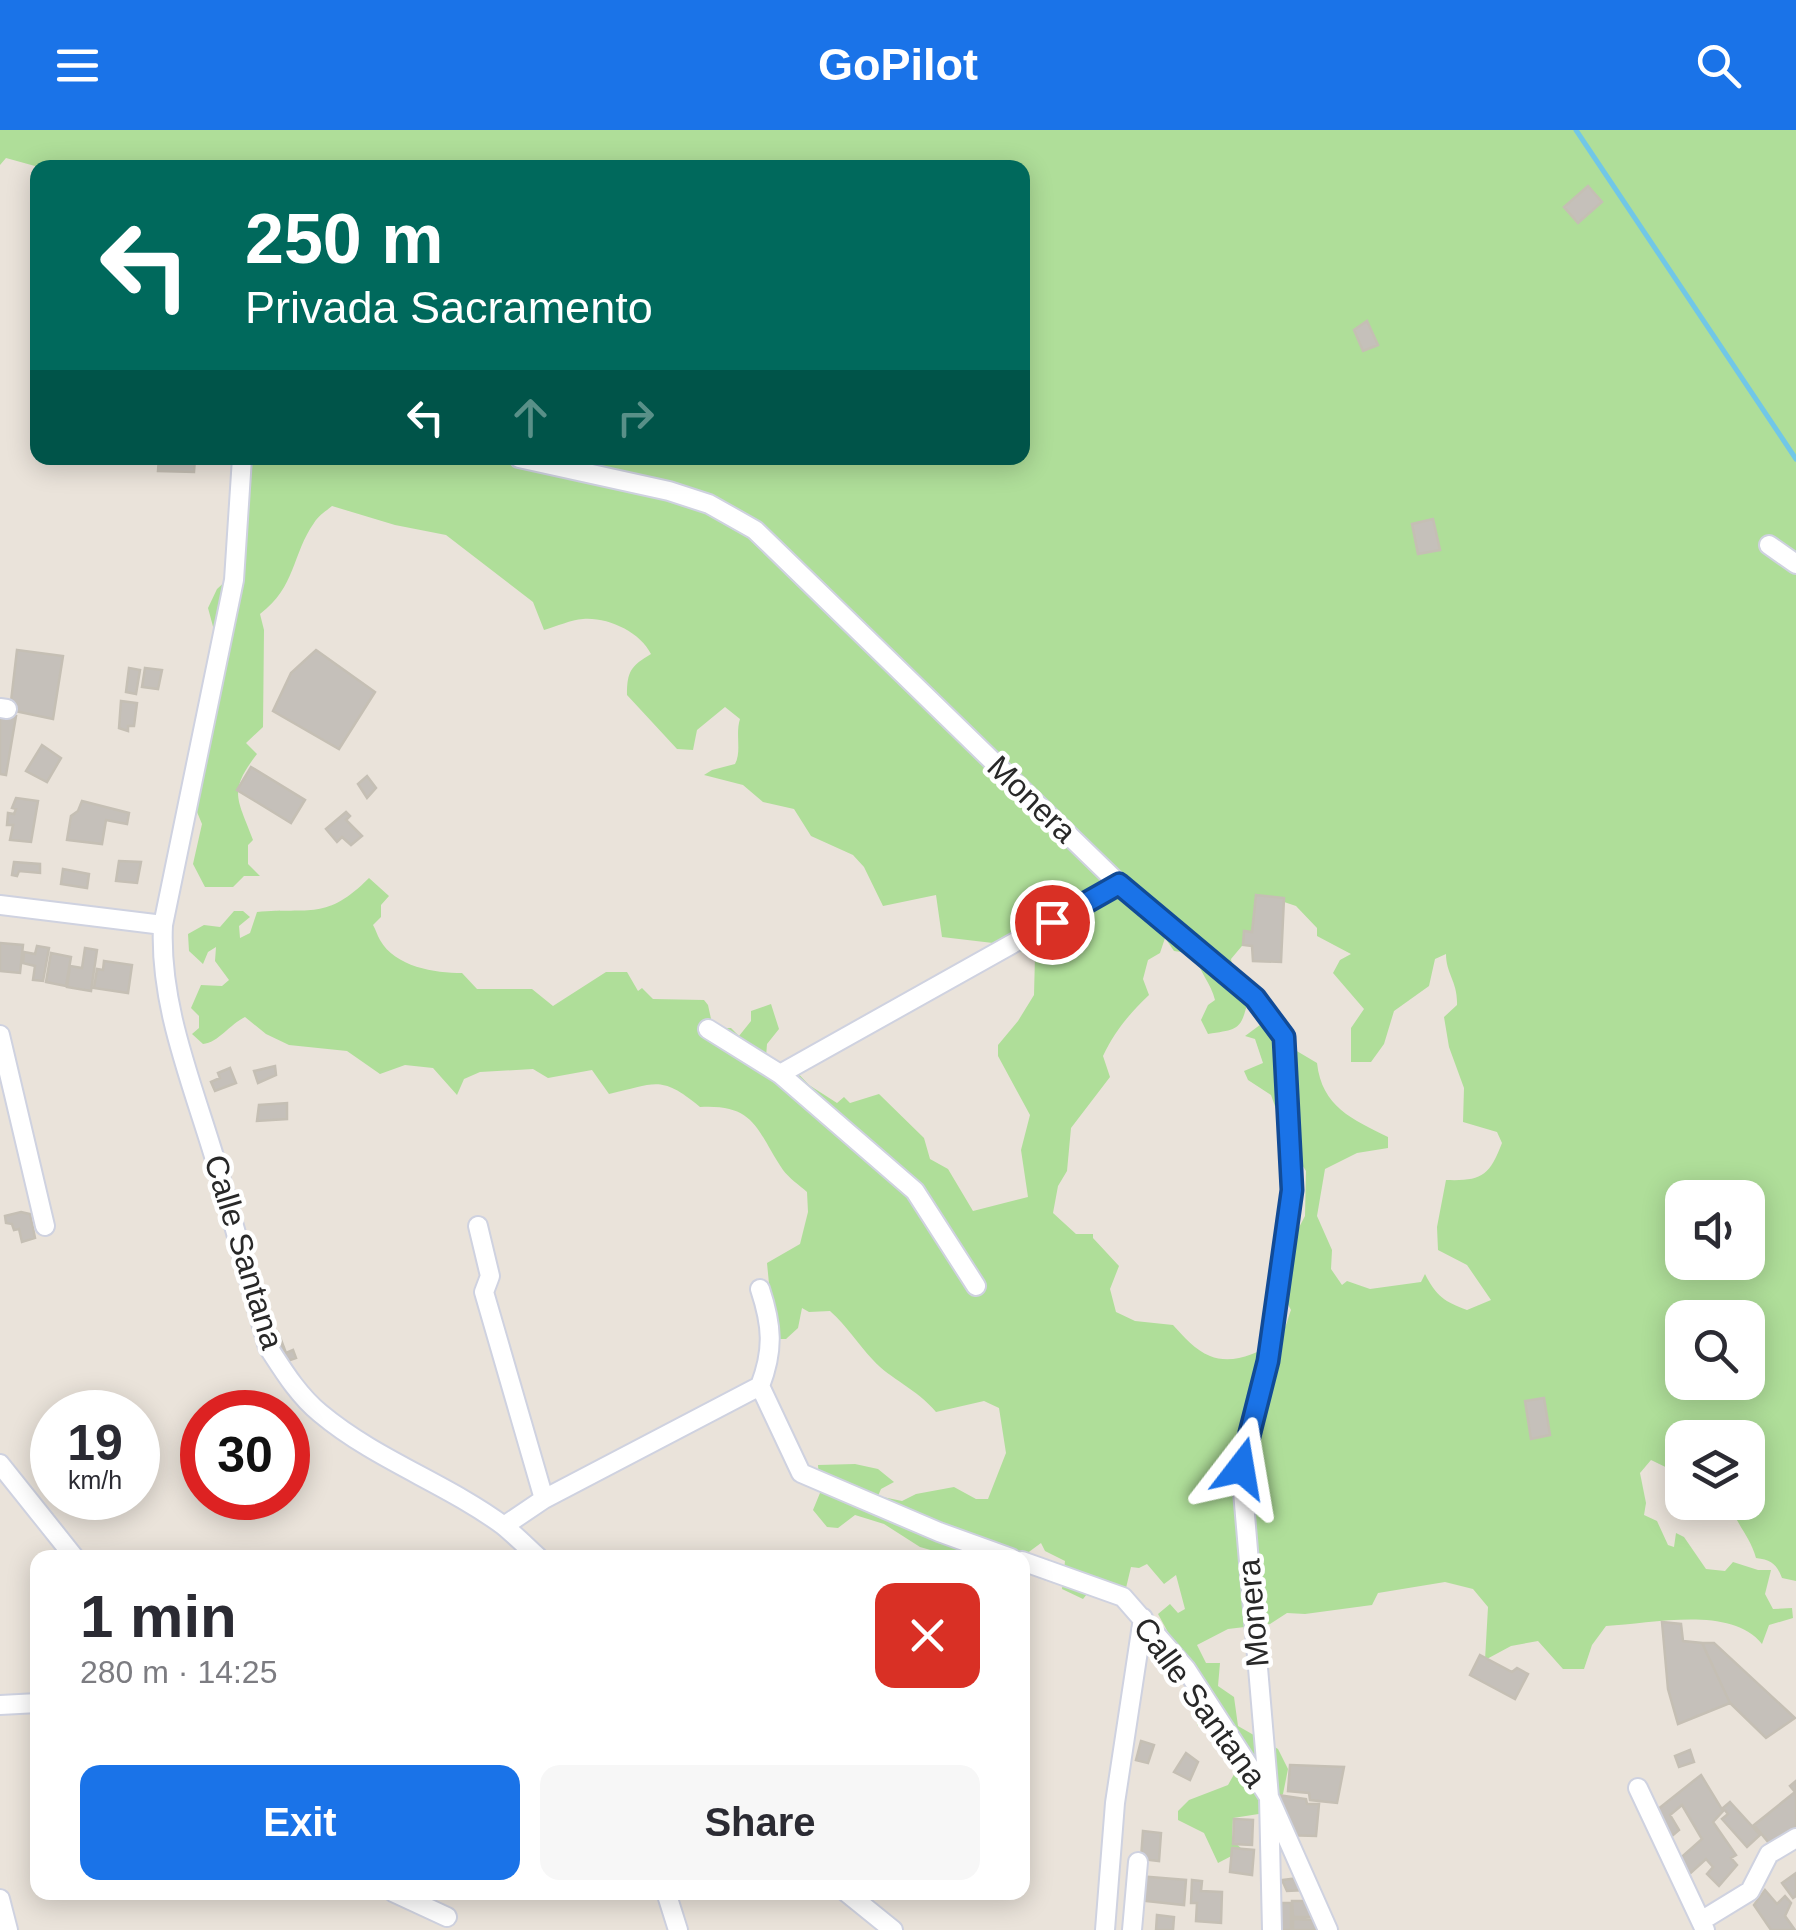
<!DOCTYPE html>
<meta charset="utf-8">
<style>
:root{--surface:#fff;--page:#f7f7f7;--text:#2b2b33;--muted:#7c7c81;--accent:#1a73e8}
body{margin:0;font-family:Helvetica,sans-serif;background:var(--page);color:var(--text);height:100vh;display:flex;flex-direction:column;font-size:38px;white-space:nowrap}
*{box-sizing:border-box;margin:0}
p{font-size:32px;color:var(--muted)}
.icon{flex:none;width:55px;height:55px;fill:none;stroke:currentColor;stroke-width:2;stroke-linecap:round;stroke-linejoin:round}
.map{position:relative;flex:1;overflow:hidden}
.sheet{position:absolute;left:30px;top:1420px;width:1000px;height:350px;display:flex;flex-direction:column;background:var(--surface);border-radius:20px;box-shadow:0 5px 25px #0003}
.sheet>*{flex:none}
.hud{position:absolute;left:30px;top:30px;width:1000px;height:305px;border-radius:20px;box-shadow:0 5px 25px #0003;background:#00695c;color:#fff;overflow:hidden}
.tools{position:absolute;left:1665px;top:1050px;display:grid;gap:20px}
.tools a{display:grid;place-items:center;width:100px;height:100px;border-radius:20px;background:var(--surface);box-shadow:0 5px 25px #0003;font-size:50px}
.speed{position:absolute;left:30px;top:1260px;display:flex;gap:20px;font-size:50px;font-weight:700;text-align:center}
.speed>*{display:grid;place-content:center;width:130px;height:130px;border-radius:50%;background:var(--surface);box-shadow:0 5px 25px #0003;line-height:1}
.speed small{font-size:25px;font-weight:400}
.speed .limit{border:15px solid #d22;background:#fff;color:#111}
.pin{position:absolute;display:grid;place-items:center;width:85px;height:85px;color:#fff;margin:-42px;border:5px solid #fff;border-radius:50%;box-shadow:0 2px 10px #0007}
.me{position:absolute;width:110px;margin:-55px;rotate:14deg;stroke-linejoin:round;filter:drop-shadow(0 0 8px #0008)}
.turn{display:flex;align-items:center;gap:35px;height:210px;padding:0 50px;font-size:45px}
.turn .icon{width:130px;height:130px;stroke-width:2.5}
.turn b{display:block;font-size:70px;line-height:85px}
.lanes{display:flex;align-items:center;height:95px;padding:0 50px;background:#0003;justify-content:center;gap:50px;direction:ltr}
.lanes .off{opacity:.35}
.round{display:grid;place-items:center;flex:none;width:105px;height:105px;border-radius:20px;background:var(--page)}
.headline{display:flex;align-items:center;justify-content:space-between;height:170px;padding:0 50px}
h1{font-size:60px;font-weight:700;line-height:75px}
.cta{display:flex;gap:20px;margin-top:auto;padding:20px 50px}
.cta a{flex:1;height:115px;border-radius:20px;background:var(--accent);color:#fff;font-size:40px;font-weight:700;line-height:115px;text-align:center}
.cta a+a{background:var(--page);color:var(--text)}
header{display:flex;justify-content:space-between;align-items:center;height:130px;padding:0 50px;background:var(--accent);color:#fff;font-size:45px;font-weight:700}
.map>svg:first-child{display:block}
.green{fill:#afde99;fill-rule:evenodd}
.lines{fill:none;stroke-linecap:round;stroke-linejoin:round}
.stream{stroke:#71c7e7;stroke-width:5}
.building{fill:#c5c0ba;stroke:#c5bfb4;stroke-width:2.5}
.minor-casing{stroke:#cfd2e0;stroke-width:22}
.minor{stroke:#fff;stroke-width:18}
.route-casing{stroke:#114b97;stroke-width:25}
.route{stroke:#1a73e8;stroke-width:18}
.labels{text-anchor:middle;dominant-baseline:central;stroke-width:9;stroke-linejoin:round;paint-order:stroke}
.street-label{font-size:32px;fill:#282828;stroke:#fff}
</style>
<header><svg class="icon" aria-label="menu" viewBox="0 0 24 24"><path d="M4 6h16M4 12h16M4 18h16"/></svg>GoPilot<svg class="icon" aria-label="search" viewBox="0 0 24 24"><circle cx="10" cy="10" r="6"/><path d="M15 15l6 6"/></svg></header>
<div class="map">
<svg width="1796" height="1800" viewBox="0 0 1796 1800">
<rect width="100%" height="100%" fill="#eae3da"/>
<path class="green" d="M0,0H1796V1451L1782,1448C1776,1433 1771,1430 1756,1428C1750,1406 1735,1393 1730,1373L1748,1372V1308H1682V1345L1651,1330L1640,1343L1646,1373L1644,1385L1657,1391L1668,1415L1674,1417L1676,1403L1684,1407L1706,1439L1725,1441L1733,1432L1758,1440H1771L1765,1464L1773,1479L1792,1478L1793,1488L1769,1495L1762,1514C1731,1475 1652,1494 1606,1496L1592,1515L1584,1539H1563L1538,1511L1511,1516L1485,1530L1488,1477L1473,1459L1445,1452L1378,1463L1372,1475L1305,1484L1287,1483L1270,1494L1228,1499L1197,1515L1206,1533H1220L1218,1556L1234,1567L1238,1596L1278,1619L1288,1639L1283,1664L1265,1683L1233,1688L1232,1710L1243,1720L1218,1733L1204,1703L1178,1690V1681L1189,1670L1228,1655L1241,1632L1214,1596L1209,1602L1197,1595L1204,1579L1195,1548L1173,1537L1169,1504L1158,1484L1170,1474L1178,1483L1185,1479L1176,1445L1164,1454L1147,1434L1139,1438L1131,1437L1126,1458L1115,1457L1107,1465L1087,1464L1083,1469L1062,1459L1065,1431L1045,1421L1041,1413L1022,1427H955L920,1417L884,1394L855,1385L838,1398L827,1397L813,1380L820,1363L818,1335L855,1334L878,1339L894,1352L881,1359L878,1366L902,1371L916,1364L954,1357L976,1369H988L1006,1323L999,1278L984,1271L936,1282C917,1259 890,1249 873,1230C858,1214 847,1196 830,1181L809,1182L802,1178L798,1198L786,1209H779L773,1195L767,1133L800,1114L808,1082L807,1062C799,1055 789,1048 783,1040C756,1000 756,974 700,977C660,944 656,954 609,964L592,940L548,948L533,939L480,942L464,949L457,965L433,938L405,935L380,944L347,921L289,915L266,904L245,887C230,894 218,913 203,914L192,904L199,898V886L191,878L201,855L222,856L229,850L215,831L216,817L208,822L203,834L189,821L188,804L204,795L220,797L234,781H243L250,787L239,796L240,808L250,803L257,782C311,777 326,791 369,748L389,766L381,775V787L373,795C376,800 377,805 380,810C395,837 435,843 462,843L477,859H532L553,876L606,842H627L638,861L642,858L653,869L704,870L708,875L713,898H731L739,906L751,891V881L771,874L779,899L767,914L766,927L778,935H790L809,955L837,973L844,967L850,973L879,964L924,1008L930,1029L948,1039L973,1081L1028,1067L1021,1020L1030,985L998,926V915L1018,891L1034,865L1035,826L993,813L942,807L936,765L883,776L864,737L853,725L811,706L794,679L763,672L743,655L704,645L712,640L735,634C742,621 735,605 740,589L725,577L697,600L693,620L677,619L627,565C627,541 631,536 651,524C640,502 608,487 583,489C571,490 557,496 544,500L533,472L446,405L395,395L332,376C326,381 318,386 314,393C292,424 296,457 260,484L264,500L263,597L246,613L257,624C228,662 237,667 253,710L248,715V734L260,746H244L233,757H205L193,734L202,694L192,670L218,515L208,478L217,459L228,449L250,328H1022V38H38L37,44L35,36L6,28L0,35ZM1266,766L1296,776L1317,798V806L1351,824L1340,830L1333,843L1364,879L1351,898V932H1371L1384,914L1394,881L1429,856L1435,829L1446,824C1446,844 1458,852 1457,875L1444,887L1449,917L1464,958L1463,992L1497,1002L1502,1013C1489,1047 1481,1051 1446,1050L1437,1097L1438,1120L1467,1135L1491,1170L1467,1180C1445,1172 1436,1166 1425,1144L1421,1152L1370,1159L1347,1151L1342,1155L1331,1139L1332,1120L1317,1086L1325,1039L1357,1023L1388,1018V1007C1352,989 1322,977 1317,933L1290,917L1264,892L1245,906L1255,909L1263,933L1244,941L1248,950L1271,965L1282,996L1302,1021L1301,1033L1306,1041L1305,1086L1284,1126L1276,1150L1269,1156L1282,1163L1291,1180C1288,1187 1287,1196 1282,1202C1268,1222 1233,1236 1210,1226C1195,1220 1184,1207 1173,1195L1135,1191L1116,1182L1110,1159L1119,1136L1093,1108V1104H1076L1053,1083L1058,1056L1067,1041L1071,998L1110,947L1103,926C1115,901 1129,884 1149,865L1143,849L1148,830L1160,823L1165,808L1174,821L1195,824C1199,842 1211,853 1215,870L1208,875L1201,890L1208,904C1238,899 1241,901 1248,870L1234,844L1231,829L1257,798ZM1682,1068H1748V1132H1682ZM1682,1188H1748V1252H1682Z"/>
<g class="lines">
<path class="stream" d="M1576,0L1796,329"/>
</g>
<path class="building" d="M1588,56L1602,72L1578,93L1564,77Z
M1367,191L1378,215L1363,221L1354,200Z
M159,328H204H195L194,342L158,341Z
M1433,389L1440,420L1418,424L1412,394Z
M17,520L63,526L53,589L10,580Z
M316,520L375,562L339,619L273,581L291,543Z
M129,538L140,540L136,564L126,562Z
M145,538L162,540L158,559L142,557Z
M121,571L137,573L134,596H128V601L119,598Z
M0,584L16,586L6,645L0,644Z
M42,615L61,628L47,652L26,641Z
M251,637L305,670L291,693L237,660Z
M367,646L376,658L367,668L358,654Z
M16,668L38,671L31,712L10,710L13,695H7L8,683L14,684L16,679L12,678Z
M82,671L129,683L127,694L106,690L102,714L67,710L71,686L78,681Z
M346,682L350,686L346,690L362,706L351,715L342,707L337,712L326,699Z
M119,731L141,732L137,753L116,751Z
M14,732L40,734V743L19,741L17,746L12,745Z
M63,739L89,744L87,758L61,754Z
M1256,765L1284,768L1281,832L1253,831L1252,816L1243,815L1244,801L1252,802Z
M0,813L23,815L20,843L0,841Z
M37,816L49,818L43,851L33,850L35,836L23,833L24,822L35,824Z
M85,818L97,820L91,861L67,857L70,836L82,838Z
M51,823L71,827L66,856L46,852Z
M104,831L132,835L128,863L94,858L97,839L103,840Z
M275,936L276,945L258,953L254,941Z
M230,938L236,953L215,961L211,952L220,948L218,943Z
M287,973V989L257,991L259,975Z
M21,1082L30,1084L35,1108L22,1112L19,1099L14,1100L12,1094L6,1093L5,1086Z
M278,1202L286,1223L293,1220L296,1228L282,1233L271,1204Z
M1544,1268L1550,1305L1531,1309L1525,1271Z
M1662,1492L1681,1494L1683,1511L1702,1513L1730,1573L1678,1594L1668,1559Z
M1702,1513H1714L1795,1588L1766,1608L1730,1573Z
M1480,1525L1512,1542L1517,1538L1528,1544L1515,1569L1470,1545Z
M1141,1611L1154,1615L1148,1633L1136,1630Z
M1690,1620L1694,1632L1679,1637L1675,1626Z
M1186,1623L1198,1632L1190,1650L1174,1642Z
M1290,1635L1344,1637L1337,1673L1310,1670L1309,1663L1288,1661Z
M1701,1645L1723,1681L1713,1692L1736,1725L1731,1728L1737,1735L1719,1756L1707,1744L1713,1737L1706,1729L1684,1749L1676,1732L1702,1709L1682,1675L1670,1685L1679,1700L1666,1711L1653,1683Z
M1796,1651V1699L1773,1718L1754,1695L1795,1662L1790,1656Z
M1278,1665L1306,1669L1307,1674H1319L1316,1706L1283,1705Z
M1730,1672L1760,1705L1747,1717L1722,1689L1728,1684L1723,1678Z
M1234,1689L1253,1690L1252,1715L1233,1714Z
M1143,1701L1161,1703L1159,1731L1141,1729Z
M1232,1718L1254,1720L1252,1745L1230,1742Z
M1796,1743V1766L1793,1768L1782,1753Z
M1138,1746L1186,1750L1184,1775L1136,1770Z
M1298,1748L1305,1760L1287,1761L1282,1750Z
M1192,1750L1202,1751L1201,1761L1222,1762L1221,1793L1196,1791L1197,1773H1191Z
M1765,1760L1777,1774L1785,1766L1791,1773L1785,1786L1795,1800H1771L1754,1775Z
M1292,1771H1312V1787H1293Z
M1274,1773H1291V1800H1274Z
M1157,1785L1174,1787L1173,1800H1156Z
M1293,1789L1316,1790L1319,1800H1293Z"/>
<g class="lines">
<defs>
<path id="minor" d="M242,328L234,450L163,795C159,876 193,955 216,1033C234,1094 250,1155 268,1217C283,1240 298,1265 320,1283C376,1330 446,1353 504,1396C516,1406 527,1417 539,1428
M519,328L669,361L709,374L755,400L1119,754L1255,868L1284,907L1292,1060L1269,1231L1241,1338L1269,1667L1272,1800
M1769,415L1796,434
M0,578L7,579
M0,775L163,795
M708,899L780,944L915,1061L976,1156
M0,905L45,1096
M780,944L1119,754
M478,1096L490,1146L484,1162L544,1369
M760,1256L801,1343L939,1402L1011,1428
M0,1334L75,1428
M504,1396L544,1369L760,1256C774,1220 772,1195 760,1159
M1022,1431L1123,1467L1186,1539L1269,1667L1328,1800
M0,1575L38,1573
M1638,1658L1705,1800
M393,1762L447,1787
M666,1762L678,1800
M846,1762L893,1800
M0,1769L8,1800
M1701,1791L1750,1761L1769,1724L1796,1708
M1105,1800L1115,1673L1143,1488
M1132,1800L1138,1732"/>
</defs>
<use href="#minor" class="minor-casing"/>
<use href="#minor" class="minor"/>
</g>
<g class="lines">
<defs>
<path id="route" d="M1052,792L1119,754L1255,868L1284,907L1292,1060L1268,1231L1241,1338"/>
</defs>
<use href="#route" class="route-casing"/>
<use href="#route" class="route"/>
</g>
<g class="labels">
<g class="street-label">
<text transform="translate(1032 669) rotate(44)">Monera</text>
<text transform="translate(244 1122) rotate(73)">Calle Santana</text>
<text transform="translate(1253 1483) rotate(-95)">Monera</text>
<text transform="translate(1200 1572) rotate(54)">Calle Santana</text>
</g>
</g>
</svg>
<div class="tools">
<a><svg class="icon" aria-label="sound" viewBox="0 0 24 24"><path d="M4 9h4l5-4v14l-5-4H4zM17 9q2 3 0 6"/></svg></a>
<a><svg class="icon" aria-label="search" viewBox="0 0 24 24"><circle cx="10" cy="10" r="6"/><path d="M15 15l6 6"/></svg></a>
<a><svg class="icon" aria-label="layers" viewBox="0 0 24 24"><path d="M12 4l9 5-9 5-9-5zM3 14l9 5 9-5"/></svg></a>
</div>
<div class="speed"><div>19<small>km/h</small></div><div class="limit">30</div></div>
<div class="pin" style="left:1052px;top:792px;background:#d93025"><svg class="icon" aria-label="arrive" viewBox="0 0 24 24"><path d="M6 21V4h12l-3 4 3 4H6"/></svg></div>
<svg class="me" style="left:1241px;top:1338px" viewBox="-20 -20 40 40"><path d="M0-17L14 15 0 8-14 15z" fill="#1a73e8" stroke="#fff" stroke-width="4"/></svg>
<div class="hud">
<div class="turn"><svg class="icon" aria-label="left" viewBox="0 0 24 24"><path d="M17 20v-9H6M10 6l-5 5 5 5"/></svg><div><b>250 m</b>Privada Sacramento</div></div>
<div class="lanes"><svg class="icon" aria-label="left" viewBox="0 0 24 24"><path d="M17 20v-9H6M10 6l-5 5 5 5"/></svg><svg class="icon off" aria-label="ahead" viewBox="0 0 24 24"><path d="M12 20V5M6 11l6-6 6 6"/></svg><svg class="icon off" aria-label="right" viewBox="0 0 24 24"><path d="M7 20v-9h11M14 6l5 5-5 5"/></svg></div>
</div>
<section class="sheet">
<div class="headline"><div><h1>1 min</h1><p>280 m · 14:25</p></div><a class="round" style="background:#d93025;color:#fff"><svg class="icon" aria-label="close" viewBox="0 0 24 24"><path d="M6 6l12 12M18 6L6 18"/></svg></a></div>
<div class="cta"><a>Exit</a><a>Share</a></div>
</section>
</div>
